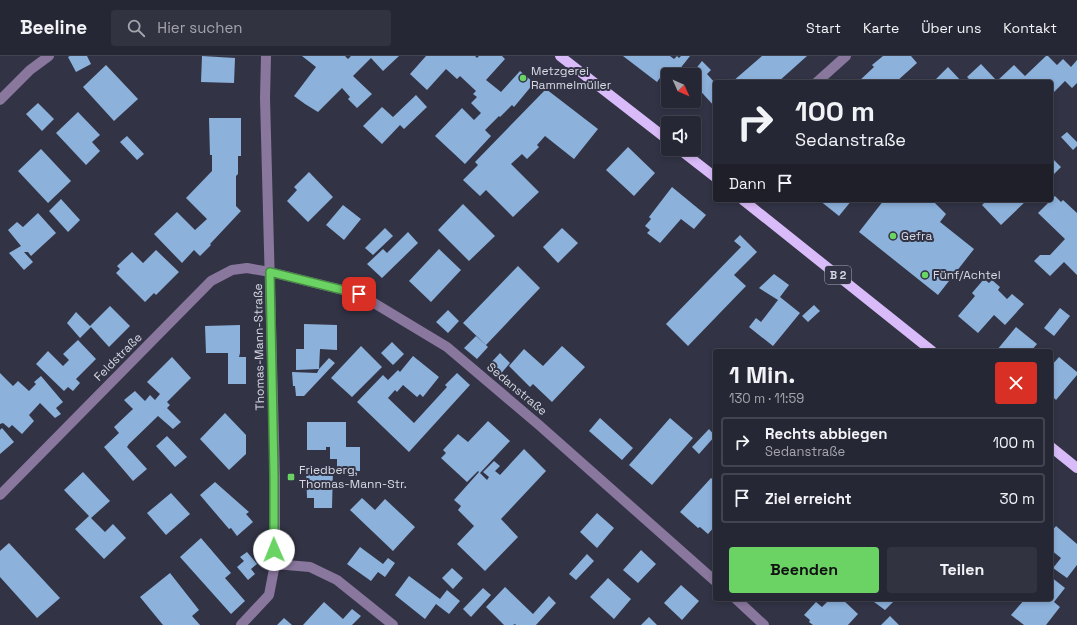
<!DOCTYPE html>
<html lang="de">
<meta charset="utf-8">
<style>
:root{--surface:#262734;--page:#323340;--text:#f1f3f6;--muted:#a4a5ac;--line:#42444f;--accent:#6ad363}
body{margin:0;font-family:"Space Grotesk",sans-serif;background:var(--page);color:var(--text);height:100vh;display:flex;flex-direction:column;font-size:15px;white-space:nowrap}
*{box-sizing:border-box;margin:0}
p{font-size:13px;color:var(--muted)}
.icon{flex:none;width:22px;height:22px;fill:none;stroke:currentColor;stroke-width:2;stroke-linecap:round;stroke-linejoin:round}
.map{position:relative;flex:1;overflow:hidden}
.drawer{position:absolute;left:713px;top:293px;width:340px;height:252px;display:flex;flex-direction:column;background:var(--surface);border-radius:4px;box-shadow:0 2px 6px #0003,0 0 0 1px var(--line)}
.drawer>*{flex:none}
.hud{position:absolute;left:713px;top:24px;width:340px;height:122px;border-radius:4px;box-shadow:0 2px 6px #0003,0 0 0 1px var(--line);background:#262734;color:var(--text);overflow:hidden}
.needle{width:26px;rotate:135deg}
.buttons{position:absolute;left:661px;top:12px;display:grid;gap:8px}
.buttons a{display:grid;place-items:center;width:40px;height:40px;border-radius:4px;background:var(--surface);box-shadow:0 2px 6px #0003,0 0 0 1px var(--line);font-size:20px}
.pin{position:absolute;display:grid;place-items:center;width:34px;height:34px;color:#fff;margin:-17px;border-radius:8px;box-shadow:0 2px 6px #0006}
.me{position:absolute;width:44px;margin:-22px;rotate:359deg;stroke-linejoin:round;filter:drop-shadow(0 0 3px #0008)}
.turn{display:flex;align-items:center;gap:14px;height:84px;padding:0 16px;font-size:18px}
.turn .icon{width:52px;height:52px;stroke-width:2.5}
.turn b{display:block;font-size:28px;line-height:34px}
.then{display:flex;align-items:center;height:38px;padding:0 16px;background:#0003;gap:8px;font-size:15px}
.round{display:grid;place-items:center;flex:none;width:42px;height:42px;border-radius:4px;background:var(--page)}
.head{display:flex;align-items:center;justify-content:space-between;height:68px;padding:0 16px}
h1{font-size:24px;font-weight:600;line-height:30px}
.button{display:flex;gap:8px;margin-top:auto;padding:8px 16px}
.button a{flex:1;height:46px;border-radius:4px;background:var(--accent);color:#111;font-size:16px;font-weight:600;line-height:46px;text-align:center}
.button a+a{background:var(--page);color:var(--text)}
ul{padding:0;list-style:none}
li{display:flex;align-items:center;gap:12px;height:50px;margin:0 8px 6px;padding:0 8px;border:2px solid var(--line);border-radius:4px}
li div{flex:1}
li b{display:block;font-size:15px}
li em{font-style:normal}
header{display:flex;align-items:center;gap:24px;box-sizing:border-box;height:56px;padding:0 20px;background:var(--surface);border-bottom:1px solid var(--line)}
header strong{font-size:19px}
nav{display:flex;gap:22px;margin-inline-start:auto;font-size:14px}
.search{width:280px;height:36px;background:var(--page);display:flex;align-items:center;gap:10px;box-sizing:border-box;padding:0 14px;border-radius:4px;color:var(--muted);font-size:15px}
.map>svg:first-child{display:block}
.building{fill:#8cb1db}
.lines{fill:none;stroke-linecap:round;stroke-linejoin:round}
.minor{stroke:#8a779d;stroke-width:10}
.major{stroke:#dabbf9;stroke-width:10}
.route-casing{stroke:#458940;stroke-width:10}
.route{stroke:#6ad363;stroke-width:7}
.poi-dot{fill:#6ad363;stroke:#323446;stroke-width:1.5}
.labels{text-anchor:middle;dominant-baseline:central;stroke-width:4;stroke-linejoin:round;paint-order:stroke}
.shield{fill:#323446;stroke:#a6a8b5;stroke-width:1}
.shield-label{font-size:11px;font-weight:bold;fill:#d7d9e4}
.poi-label{font-size:12px;fill:#d7d9e4;stroke:#323446;text-anchor:start}
.street-label{font-size:12px;fill:#d7d9e4;stroke:#323446}
</style>
<header>
<strong>Beeline</strong>
<div class="search"><svg class="icon" aria-label="search" viewBox="0 0 24 24"><circle cx="10" cy="10" r="6"/><path d="M15 15l6 6"/></svg>Hier suchen</div>
<nav><a>Start</a><a>Karte</a><a>Über uns</a><a>Kontakt</a></nav>
</header>
<div class="map">
<svg width="1077" height="569" viewBox="0 0 1077 569">
<rect width="100%" height="100%" fill="#323446"/>
<path class="building" d="M70,0H87L91,8L76,16L68,1Z
M202,0L235,2L234,27L201,26Z
M302,0H345L348,3L351,0H399L383,15L371,2L353,20L372,38L357,52L348,43L350,41L342,32L318,56L305,48L294,40L316,11Z
M426,0H475L477,2L479,0H502L505,3L486,24L501,36L520,15L534,27L514,51L512,49L500,61L499,60L485,74L491,80L465,108L435,80L462,52L474,64L481,57L471,47L477,41L473,38L476,35L460,20L457,23L446,13L427,34L410,18Z
M623,0H670L674,3L677,0L679,2L681,0H690L675,19H668L667,29L661,24L670,13L668,11L657,26Z
M762,0H807L778,26H732Z
M883,0H911L917,7L896,26H858L874,11L872,9Z
M1046,0H1048L1057,9L1063,3L1071,11L1077,4V27L1072,32L1065,25L1051,39V26H972L967,21L981,8L997,25L1014,9L1025,20Z
M702,5L711,14L707,18L715,27V51L694,28V19H691Z
M106,9L138,43L114,65L83,31Z
M948,11L962,26H933Z
M546,33L598,73L574,103L545,80L537,89L539,91L527,103L522,98L511,108L539,136L513,161L486,134L480,140L463,124L478,109L475,106Z
M416,39L427,51L404,73L400,69L382,88L363,70L382,51L393,61Z
M38,47L54,63L42,75L26,58Z
M78,56L100,79L92,86L100,95L86,109L56,77Z
M209,62H241V100H238V118L236,120V150L241,155L210,188L211,189L200,200L194,194L182,207L154,178L177,156L195,174L207,163L186,142L212,115V99H210Z
M1067,76L1077,86V90L1073,94L1061,81Z
M127,80L144,98L137,104L120,86Z
M628,91L655,117L634,140L606,114Z
M41,93L71,125L48,147L18,115Z
M1051,101L1061,111L1051,121Z
M309,116L333,141L308,166L287,145L297,134L294,131Z
M672,131L706,159L694,173L681,163L660,187L647,177L650,174L645,170L651,163L649,161Z
M1055,140L1061,146L1063,144L1077,157V219L1064,206L1050,220L1034,205L1040,199H1050L1065,183L1038,157Z
M61,143L80,164L68,176L49,155Z
M819,144H852L839,160Z
M884,144H932L946,158L940,166L974,193L938,239L859,176Z
M987,144H1027L1001,169L982,149Z
M463,148L495,180L469,205L438,174Z
M343,149L361,163L344,184L326,169Z
M38,157L56,177L31,200L28,196H24L33,206L24,214L9,197L21,190L8,174L17,166L23,171Z
M385,172L393,180L373,199L365,192Z
M562,172L578,187L558,207L543,191Z
M408,176L418,187L382,222L367,208L383,193L387,197Z
M740,179L757,196L734,219L746,230L688,290L666,268L741,191L734,185Z
M439,193L461,214L431,246L409,225Z
M156,194L179,216L156,239L154,237L145,246L116,217L120,213L117,210L132,196L143,207Z
M518,210L540,232L486,289L463,267Z
M774,218L789,229L780,241L800,257L773,290L749,271L756,262L761,266L778,244L759,232Z
M984,223L989,227L992,224L1000,231L998,234L1007,243L1012,238L1024,248L1005,269L994,259L978,277L958,260L975,240L972,237Z
M814,249L820,255L808,266L802,260Z
M110,250L130,270L109,291L90,270Z
M1060,252L1070,260L1054,280L1044,272Z
M448,254L459,265L448,277L436,266Z
M76,256L91,271L80,282L67,267Z
M304,268L337,269V294L320,293L319,313L296,314V293H304Z
M240,269V297L239,301H246V328H228V297H206L205,270Z
M1016,271L1037,288L1031,295H999L997,294Z
M476,280L488,291L477,303L464,292Z
M78,284L96,303L76,323L80,327L73,335L68,331L64,335L36,308L48,295L63,310L69,304L63,298Z
M392,286L404,298L393,309L381,297Z
M361,290L382,311L352,341L331,322Z
M562,290L585,311L552,346L533,328L530,331L509,310L524,293L543,310Z
M500,297L510,307L498,321L487,311Z
M413,300L439,321L423,341L420,338L417,341L403,329L397,336L395,334L388,342L414,367L447,331L445,329L457,317L470,329L409,396L357,346L383,319L388,324L398,314L400,316Z
M172,301L191,322L167,346L170,349L167,352L181,366L173,373L158,360L129,388L127,391L147,413L133,425L104,391L119,377L114,371L133,353L124,344L135,335L145,345L150,339L155,344L160,338L147,326Z
M1059,301L1077,316V319L1056,344L1051,339V310Z
M329,302L335,307L304,340H296L295,330H293L292,316L317,317L319,313Z
M0,317L13,330L18,325L29,335L36,328L34,326L41,320L63,346L56,352L61,358L55,362L40,347L29,359L34,365L22,378L12,369L9,372L3,367L0,368Z
M225,357L246,379V398L229,414L200,383Z
M600,362L633,392L622,404L589,375Z
M670,362L693,382L652,429L629,409Z
M488,365L510,385L480,417L478,415L467,426L441,402L446,397L443,394L458,378L468,386Z
M307,366H346V391H360V415H337V403H330V391H326V394H307Z
M2,372L14,386L0,398V374Z
M709,373L715,380L699,398L692,391Z
M167,380L187,401L175,411L156,390Z
M524,393L546,415L501,463L518,481L485,515L457,488L474,470L458,454L461,450L454,444L479,416L487,424L489,421L483,416L494,405L500,410L495,415L500,419Z
M306,412H333L332,452H314V442H307Z
M83,416L110,445L91,462L105,476L113,468L126,482L104,503L75,473L89,460L64,434Z
M711,422L715,425V470L708,478L700,471L698,472L680,456Z
M215,426L249,456L246,458L253,466L237,480L231,472L229,473L200,439Z
M171,437L190,458L166,479L147,457Z
M362,442L375,454L385,443L415,471L393,495L350,454Z
M597,457L614,472L597,492L580,476Z
M1056,470L1077,488V509L1067,522L1053,512L1061,502L1051,494V476Z
M201,482L231,517L225,522L245,545L231,558L180,501Z
M9,487L60,542L37,562L0,521V495Z
M360,491L383,508L388,502L395,507L385,521L378,516L371,525L347,508Z
M641,494L656,508L638,527L623,514Z
M247,496L257,508L251,513L255,518L248,524L237,511L244,505L240,501Z
M587,498L594,505L576,524L569,518Z
M452,512L463,522L453,533L442,522Z
M170,517L199,554L192,560L200,569H163L140,541Z
M409,520L440,543L447,534L460,545L449,558L436,548L425,563L395,539Z
M1051,521L1065,532L1054,546L1060,551L1046,569H1024L1011,559L1025,543H1051Z
M608,522L631,543L614,563L590,541Z
M681,529L699,545L682,564L664,547Z
M505,531L533,558L549,540L556,547L536,569H516L515,568L513,569H504L486,551Z
M483,532L491,539L471,561L463,553Z
M830,543H842L858,558L848,569H813L809,566L810,564L804,559L816,546L822,551Z
M870,543H894L895,544L885,554Z
M324,546L343,563L352,553L361,560L352,569H303Z
M890,560L899,569H881Z
M649,561L657,569H641Z
M284,562L292,569H277Z"/>
<g class="lines">
<path class="minor" d="M817,26L846,0
M0,44L30,14L49,0
M0,439L211,225L232,214L247,212L270,216L359,238L447,291L539,369L715,525
M275,508L310,511L337,524L393,569
M736,543L764,569
M241,569L269,539L275,508V420L265,42L266,0"/>
<path class="major" d="M560,0L668,84
M679,93L715,121
M743,144L932,295
M1051,391L1077,412"/>
</g>
<g class="lines">
<defs>
<path id="route" d="M274,494V420L270,216L359,238"/>
</defs>
<use href="#route" class="route-casing"/>
<use href="#route" class="route"/>
</g>
<g class="poi-dot">
<circle cx="523" cy="22" r="4"/>
<circle cx="893" cy="180" r="4"/>
<circle cx="925" cy="219" r="4"/>
<rect x="287" y="417" width="8" height="8" rx="2"/>
</g>
<g class="labels">
<rect class="shield" x="825" y="210" width="26" height="18" rx="3"/>
<g class="shield-label">
<text x="838" y="219">B 2</text>
</g>
<g class="poi-label">
<text x="531" y="15">Metzgerei<tspan x="531" dy="14">Rammelmüller</tspan></text>
<text x="901" y="180">Gefra</text>
<text x="933" y="219">Fünf/Achtel</text>
<text x="299" y="414">Friedberg,<tspan x="299" dy="14">Thomas-Mann-Str.</tspan></text>
</g>
<g class="street-label">
<text transform="translate(259 291) rotate(-91)">Thomas-Mann-Straße</text>
<text transform="translate(118 301) rotate(-45)">Feldstraße</text>
<text transform="translate(517 333) rotate(40)">Sedanstraße</text>
</g>
</g>
</svg>
<div class="buttons">
<a><svg class="needle" viewBox="-14 -14 28 28"><path d="M0-13l5 13h-10z" fill="#e53935"/><path d="M0 13l5-13h-10z" fill="#a4a5ac"/></svg></a>
<a><svg class="icon" aria-label="sound" viewBox="0 0 24 24"><path d="M4 9h4l5-4v14l-5-4H4zM17 9q2 3 0 6"/></svg></a>
</div>
<div class="pin" style="left:359px;top:238px;background:#d93025"><svg class="icon" aria-label="arrive" viewBox="0 0 24 24"><path d="M6 21V4h12l-3 4 3 4H6"/></svg></div>
<svg class="me" style="left:274px;top:494px" viewBox="-20 -20 40 40"><circle r="19" fill="#fff"/><path d="M0-13L10 11 0 6-10 11z" fill="#6ad363"/></svg>
<div class="hud">
<div class="turn"><svg class="icon" aria-label="right" viewBox="0 0 24 24"><path d="M7 20v-9h11M14 6l5 5-5 5"/></svg><div><b>100 m</b>Sedanstraße</div></div>
<div class="then">Dann<svg class="icon" aria-label="arrive" viewBox="0 0 24 24"><path d="M6 21V4h12l-3 4 3 4H6"/></svg></div>
</div>
<section class="drawer">
<div class="head"><div><h1>1 Min.</h1><p>130 m · 11:59</p></div><a class="round" style="background:#d93025;color:#fff"><svg class="icon" aria-label="close" viewBox="0 0 24 24"><path d="M6 6l12 12M18 6L6 18"/></svg></a></div>
<ul>
<li><svg class="icon" aria-label="right" viewBox="0 0 24 24"><path d="M7 20v-9h11M14 6l5 5-5 5"/></svg><div><b>Rechts abbiegen</b><p>Sedanstraße</p></div><em>100 m</em></li>
<li><svg class="icon" aria-label="arrive" viewBox="0 0 24 24"><path d="M6 21V4h12l-3 4 3 4H6"/></svg><div><b>Ziel erreicht</b></div><em>30 m</em></li>
</ul>
<div class="button"><a>Beenden</a><a>Teilen</a></div>
</section>
</div>
